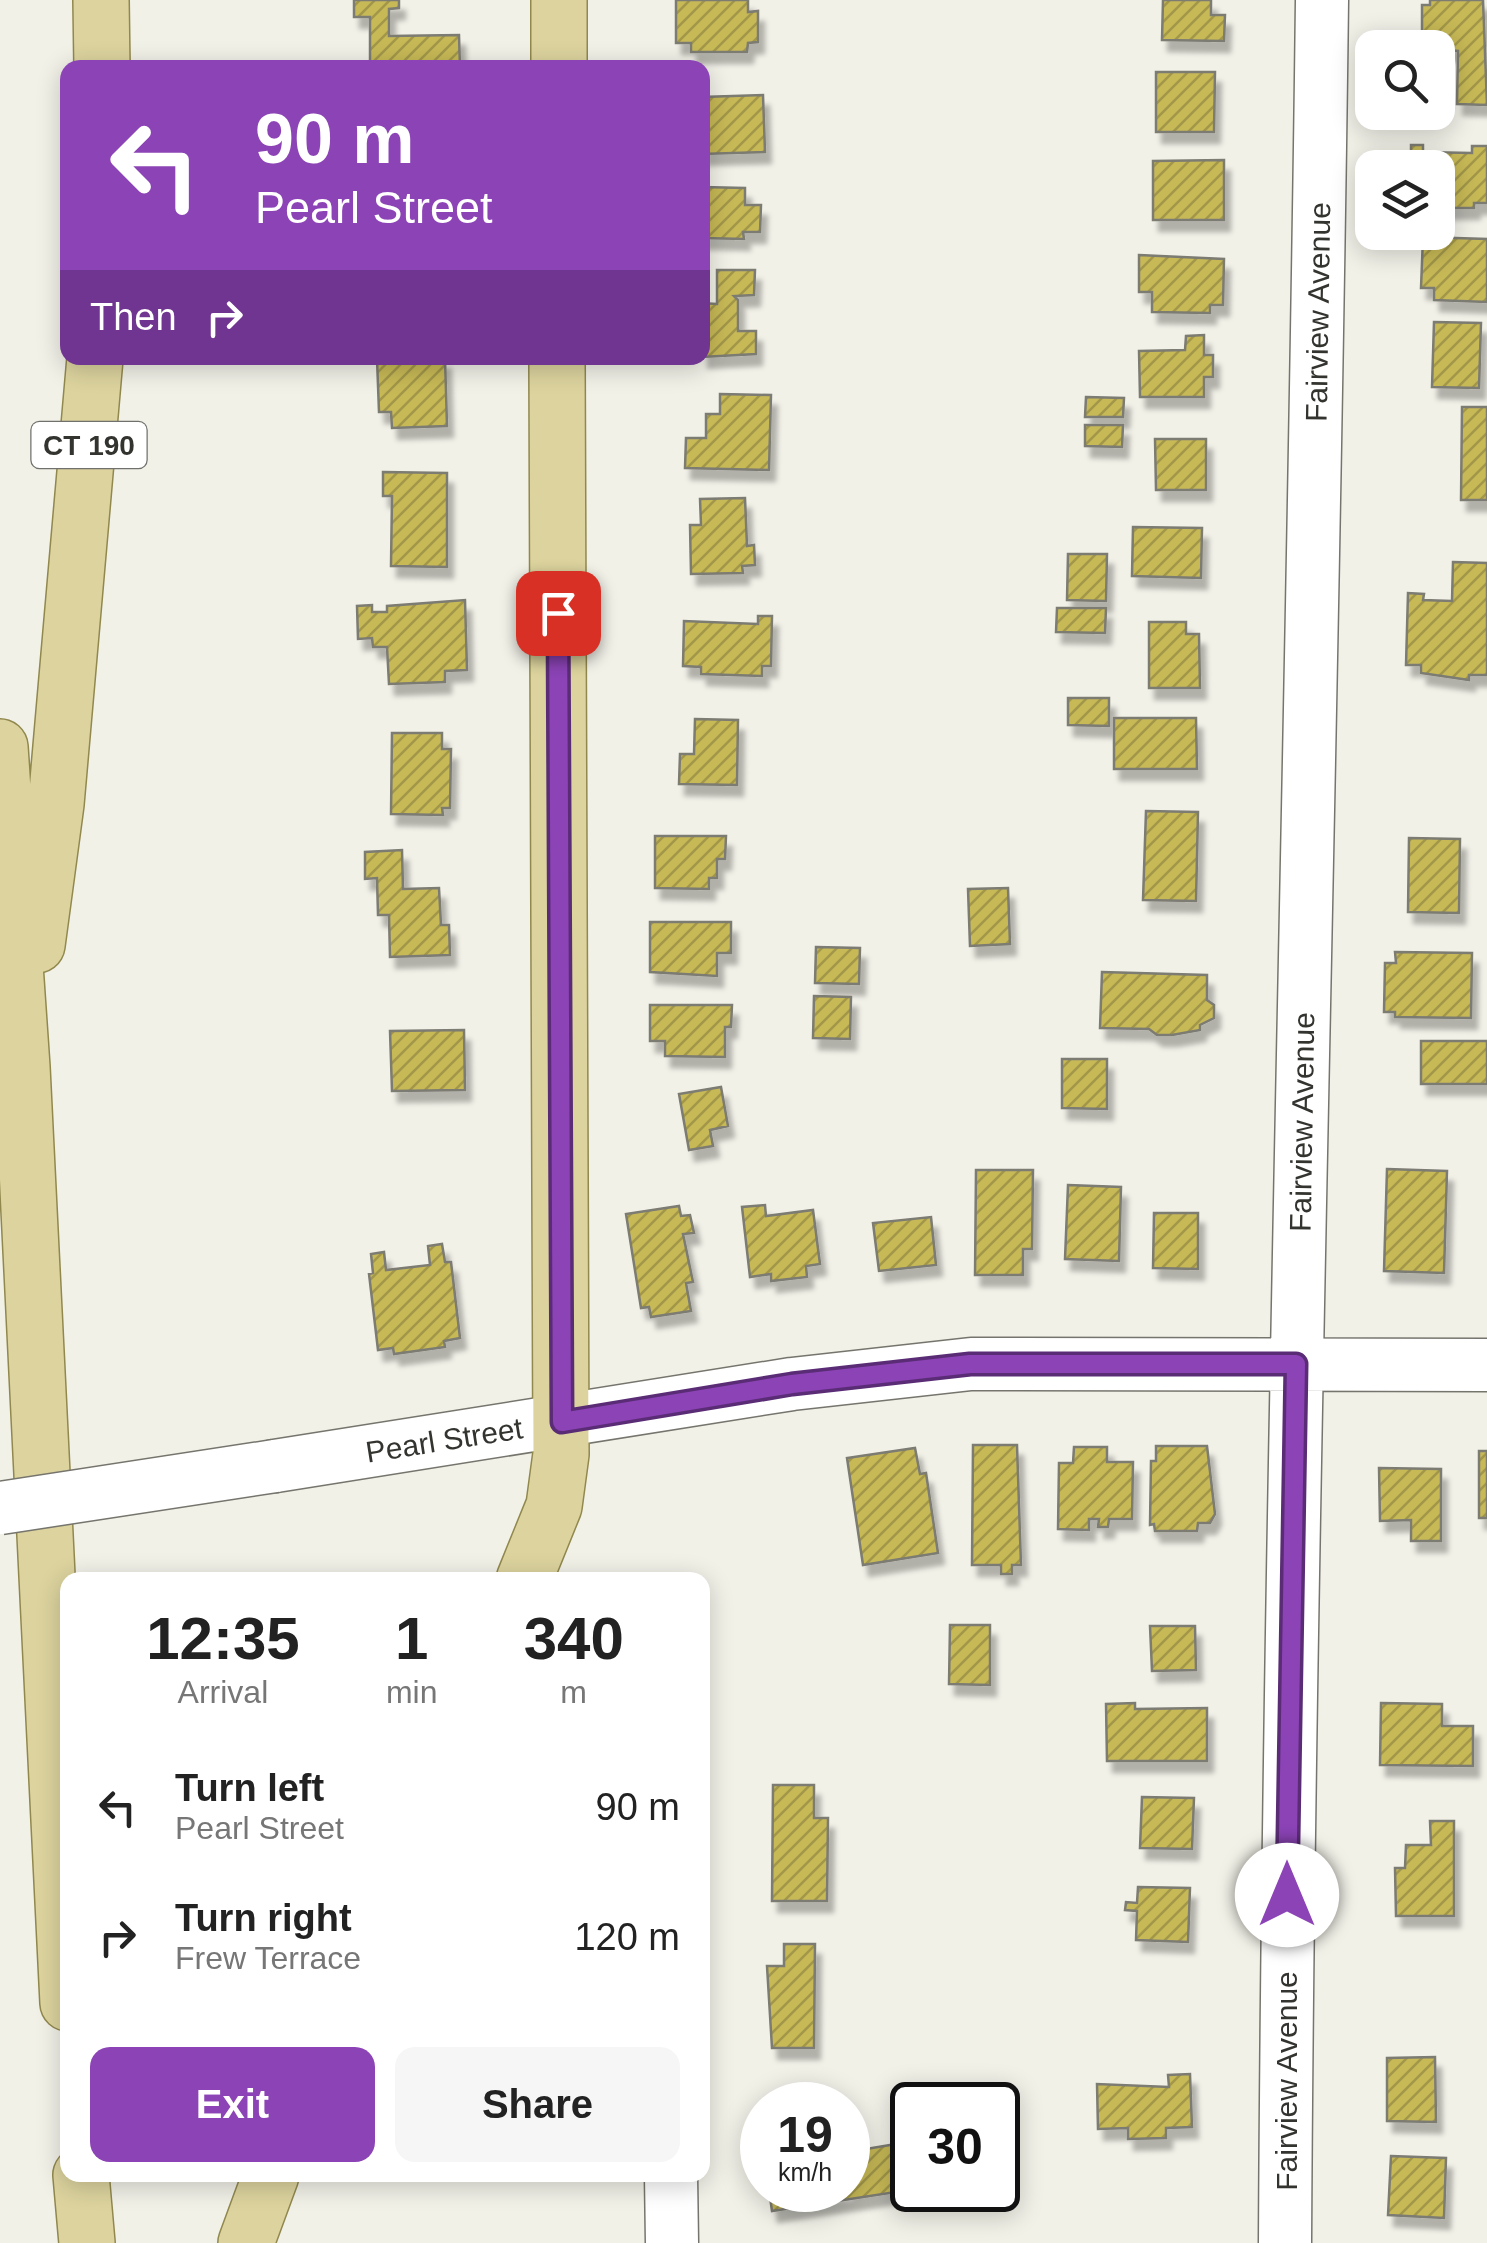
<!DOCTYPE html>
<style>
:root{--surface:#fff;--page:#f6f6f6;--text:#222;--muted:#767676;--accent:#8b43b5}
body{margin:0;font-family:Arial,sans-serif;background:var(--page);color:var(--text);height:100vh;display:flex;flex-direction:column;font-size:38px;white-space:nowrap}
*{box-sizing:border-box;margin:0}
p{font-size:32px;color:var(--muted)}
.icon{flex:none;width:55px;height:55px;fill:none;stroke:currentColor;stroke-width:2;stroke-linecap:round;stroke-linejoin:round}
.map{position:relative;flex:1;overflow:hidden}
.panel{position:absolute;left:60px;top:1572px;width:650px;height:610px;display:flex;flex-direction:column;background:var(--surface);border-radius:20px;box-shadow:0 5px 25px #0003}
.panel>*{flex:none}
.top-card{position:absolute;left:60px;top:60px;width:650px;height:305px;border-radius:20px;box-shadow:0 5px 25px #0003;background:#8b43b5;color:#fff;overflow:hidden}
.fabs{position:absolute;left:1355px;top:30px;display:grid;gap:20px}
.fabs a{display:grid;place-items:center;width:100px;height:100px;border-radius:20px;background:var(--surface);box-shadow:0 5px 25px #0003;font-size:50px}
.speed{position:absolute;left:740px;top:2082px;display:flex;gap:20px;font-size:50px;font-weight:700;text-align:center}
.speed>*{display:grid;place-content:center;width:130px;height:130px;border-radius:50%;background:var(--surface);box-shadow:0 5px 25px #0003;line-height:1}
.speed small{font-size:25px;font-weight:400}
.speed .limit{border:5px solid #111;border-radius:15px;background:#fff;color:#111}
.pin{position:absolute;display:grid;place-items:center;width:85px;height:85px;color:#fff;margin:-42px;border-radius:20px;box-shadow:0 5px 15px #0006}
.me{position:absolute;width:110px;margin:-55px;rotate:0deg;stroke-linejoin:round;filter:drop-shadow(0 0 8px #0008)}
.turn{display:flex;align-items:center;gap:35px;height:210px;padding:0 30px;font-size:45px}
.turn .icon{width:130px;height:130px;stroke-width:2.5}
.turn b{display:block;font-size:70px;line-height:85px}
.then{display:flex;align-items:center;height:95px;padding:0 30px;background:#0003;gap:20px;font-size:38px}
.eta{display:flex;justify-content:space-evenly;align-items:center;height:170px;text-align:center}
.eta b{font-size:60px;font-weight:700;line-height:70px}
.button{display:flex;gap:20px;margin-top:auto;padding:20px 30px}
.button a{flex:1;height:115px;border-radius:20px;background:var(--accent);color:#fff;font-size:40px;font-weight:700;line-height:115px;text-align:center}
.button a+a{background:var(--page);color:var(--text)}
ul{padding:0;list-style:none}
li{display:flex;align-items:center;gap:30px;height:130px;padding:0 30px}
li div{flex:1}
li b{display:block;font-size:38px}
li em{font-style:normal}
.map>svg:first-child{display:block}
.building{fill:url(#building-hatch);stroke:#7c7b73;stroke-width:2.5;filter:url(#shadow)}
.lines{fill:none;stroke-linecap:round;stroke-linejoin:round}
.minor-casing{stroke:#76756d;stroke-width:55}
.major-casing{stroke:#91884e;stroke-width:58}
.minor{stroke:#fff;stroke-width:52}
.major{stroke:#dcd39e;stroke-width:55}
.minor-bridge-casing{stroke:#76756d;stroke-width:55;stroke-linecap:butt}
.minor-bridge{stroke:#fff;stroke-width:52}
.route-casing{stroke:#5a2c76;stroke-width:25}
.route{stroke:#8b43b5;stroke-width:18}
.labels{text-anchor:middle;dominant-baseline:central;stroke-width:9;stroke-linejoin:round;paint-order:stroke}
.shield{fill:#fff;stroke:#70706d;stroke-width:2.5}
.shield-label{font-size:28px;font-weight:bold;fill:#33332f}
.street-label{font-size:30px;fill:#33332f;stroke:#fff}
</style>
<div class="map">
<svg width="1487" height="2243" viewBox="0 0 1487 2243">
<defs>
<pattern id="building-hatch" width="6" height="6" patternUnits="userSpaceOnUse" patternTransform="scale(2.5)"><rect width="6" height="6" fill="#c7b957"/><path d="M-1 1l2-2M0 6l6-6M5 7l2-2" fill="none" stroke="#a29748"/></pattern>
<filter id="shadow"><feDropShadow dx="6" dy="11" stdDeviation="2.5" flood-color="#0004"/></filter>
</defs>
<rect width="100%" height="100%" fill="#f2f1e8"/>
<path class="building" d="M354,0H399V8L389,9V36L459,35L460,68H370V17H354Z
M676,0H748V12L758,11V42L748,43L747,52H691V43H676Z
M1163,0H1211V15H1225L1224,41L1162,40Z
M1430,0H1483L1487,105L1457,104L1458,51L1422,48V5H1430Z
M1156,72H1215L1214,132H1156Z
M763,95L765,152L702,154V97Z
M1411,145H1423V152L1472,153V146H1487V203H1474V208H1438V168H1411Z
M1224,160V220H1153V161Z
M702,187L745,188V205H761L760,232H743L744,239L702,238Z
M1423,237L1487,239V302L1434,300V288H1421Z
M1139,255L1224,259L1223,305H1210V313L1152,312V292H1139Z
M717,270H755L754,295L734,296L738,300V331H756V354L702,357V303L717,304Z
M1434,322L1481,323L1479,388L1432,387Z
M1204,335V355H1213V377H1204V397H1140L1139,351L1185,350L1186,336Z
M445,358L447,426L392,428L391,412H379L377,359Z
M720,394L771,395L769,470L685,468L686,438H706V414H720Z
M1086,397L1124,398L1123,417H1085Z
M1462,407H1487V500H1461Z
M1085,425H1123L1122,447L1085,446Z
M1155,439H1206V490H1156Z
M383,472L447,473V567L391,566L392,496H383Z
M745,498L747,546L754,545L755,565L742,566L743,573L691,574L690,525H701L700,499Z
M1133,527L1202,528L1201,578L1132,576Z
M1068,554H1107L1106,601L1067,600Z
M1453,562L1487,563V675H1469V680L1421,673V665H1406L1408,593L1424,594L1423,600L1452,601Z
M465,600L467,670L445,671V682L389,684L387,647H373L372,638L358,639L357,606L372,605V612H387V606Z
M1057,608H1106L1105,633L1056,632Z
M758,616H772L771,666H762V676L701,674V667L683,666L684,621L758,624Z
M1149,622H1186V634H1199L1200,688H1149Z
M1068,698H1109V726L1068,725Z
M1114,718H1196L1197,769H1114Z
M695,719L738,720L737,785L679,784L680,754H694Z
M392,733H442V749H451L450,808H442L443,815L391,814Z
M1146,811L1198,812L1196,901L1143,900Z
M655,836H726L725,859H717V878H709V889L655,888Z
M1409,838L1460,839L1459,913L1408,912Z
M402,850L403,889L439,888L441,925H449L450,955L390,957L389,915H378L377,878L365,879V852Z
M1008,888L1010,944L970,946L968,889Z
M650,922H731V953H717V976L650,972Z
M816,947L860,948L859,984L815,983Z
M1395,952L1472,953L1471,1018L1395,1017V1012H1384L1385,963H1396Z
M1102,972L1207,975V1000L1214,1005V1018L1200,1025V1030L1172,1035H1157L1149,1029L1100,1028Z
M814,996L851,997L850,1039L813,1038Z
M650,1005H732L731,1027H725V1057L665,1056V1041H650Z
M464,1030L465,1090L392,1091L390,1031Z
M1421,1041H1487V1084H1421Z
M1062,1059H1107V1109L1062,1108Z
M721,1087L728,1126L710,1130L713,1146L689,1150L679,1094Z
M1387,1169L1447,1171L1444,1273L1384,1271Z
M976,1170H1033L1032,1249H1023V1275H975Z
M1068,1185L1121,1187L1119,1261L1065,1259Z
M765,1205L766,1216L813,1210L820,1264L806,1266L807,1277L771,1281V1274L750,1277L742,1207Z
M679,1206L681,1216L690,1215L694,1233L683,1234L693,1282L686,1283L691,1311L651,1317L649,1307L641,1308L626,1214Z
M1154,1213H1198V1269L1153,1268Z
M931,1217L936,1265L879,1271L873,1223Z
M442,1244L445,1262H451L460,1338L444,1341L445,1347L394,1354L393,1348L378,1350L369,1274L373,1273L371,1254L384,1252L386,1270L430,1265L428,1246Z
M973,1445H1017L1021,1565H1012V1574H1001V1565H972Z
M1156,1446H1207L1215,1514L1210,1523H1198L1197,1531H1155L1154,1524L1150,1525L1151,1461H1156Z
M1074,1447H1107V1462H1133L1132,1519H1109L1108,1527H1098L1099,1519H1089V1530L1058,1529L1059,1463H1073Z
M915,1448L920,1474L926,1473L938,1553L863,1565L847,1458Z
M1479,1451H1487V1518H1479Z
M1379,1468L1441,1469V1541H1411V1520L1380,1521Z
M950,1625H990V1685L949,1684Z
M1150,1626H1195L1196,1670L1152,1671Z
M1135,1703V1709L1207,1708V1761H1107L1106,1704Z
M1381,1703L1442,1704V1726H1473V1766L1380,1765Z
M773,1785H814V1818H828L827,1901H772Z
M1142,1797L1194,1798L1192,1849L1140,1848Z
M1430,1821H1454V1916H1396L1395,1868H1405L1406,1845H1431Z
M1138,1887L1190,1888L1188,1942L1136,1940L1137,1911L1125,1910L1126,1902L1137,1903Z
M784,1944H815L814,2048H772L767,1966H784Z
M1435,2057L1436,2122L1387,2121V2058Z
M1190,2074L1192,2127L1166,2128V2138L1128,2139V2128L1098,2129L1097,2084L1169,2087L1168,2075Z
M902,2143L909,2190L772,2211L769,2190H848V2152Z
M1391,2156L1446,2158L1444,2218L1388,2215Z"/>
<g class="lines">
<defs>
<path id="minor" d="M275,1466L792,1384L971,1364L1487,1365
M671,2175L672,2243
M1285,2243C1289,1495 1313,748 1322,0"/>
<path id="major" d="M101,0L102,68
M559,68V0
M0,747L22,1067L68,2003
M37,945L56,804L95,358
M524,1580L554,1506L561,1454L557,358
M81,2175L87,2243
M246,2243L271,2175"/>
</defs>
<use href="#minor" class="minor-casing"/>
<use href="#major" class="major-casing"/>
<use href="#minor" class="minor"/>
<use href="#major" class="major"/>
<defs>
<path id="minor-bridge" d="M0,1508L275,1466"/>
</defs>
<use href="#minor-bridge" class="minor-bridge-casing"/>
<use href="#minor-bridge" class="minor-bridge"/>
</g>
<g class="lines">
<defs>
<path id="route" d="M558,613L562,1422L792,1384L970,1364H1296L1287,1895"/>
</defs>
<use href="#route" class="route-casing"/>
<use href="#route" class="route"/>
</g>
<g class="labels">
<rect class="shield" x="31.5" y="422" width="115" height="46" rx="8"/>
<g class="shield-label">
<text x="89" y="445">CT 190</text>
</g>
<g class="street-label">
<text transform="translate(1318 312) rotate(-89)">Fairview Avenue</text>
<text transform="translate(1302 1122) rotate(-89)">Fairview Avenue</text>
<text transform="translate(444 1440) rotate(-9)">Pearl Street</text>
<text transform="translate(1286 2081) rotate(-90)">Fairview Avenue</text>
</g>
</g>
</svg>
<div class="fabs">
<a><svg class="icon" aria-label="search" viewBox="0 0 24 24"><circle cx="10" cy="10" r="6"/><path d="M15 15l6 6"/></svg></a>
<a><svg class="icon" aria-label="layers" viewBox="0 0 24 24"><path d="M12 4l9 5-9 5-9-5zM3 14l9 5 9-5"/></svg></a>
</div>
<div class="speed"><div>19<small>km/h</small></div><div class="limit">30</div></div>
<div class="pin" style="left:558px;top:613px;background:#d93025"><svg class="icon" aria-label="arrive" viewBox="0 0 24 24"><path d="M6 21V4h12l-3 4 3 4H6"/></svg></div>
<svg class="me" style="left:1287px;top:1895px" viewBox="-20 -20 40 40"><circle r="19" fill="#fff"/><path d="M0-13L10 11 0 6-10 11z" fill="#8b43b5"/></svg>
<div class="top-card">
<div class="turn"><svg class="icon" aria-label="left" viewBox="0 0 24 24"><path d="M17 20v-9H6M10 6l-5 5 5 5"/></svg><div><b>90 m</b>Pearl Street</div></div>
<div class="then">Then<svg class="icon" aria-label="right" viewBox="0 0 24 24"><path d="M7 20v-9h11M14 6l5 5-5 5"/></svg></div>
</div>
<section class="panel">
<div class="eta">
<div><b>12:35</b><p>Arrival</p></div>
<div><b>1</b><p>min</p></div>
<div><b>340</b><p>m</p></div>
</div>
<ul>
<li><svg class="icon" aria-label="left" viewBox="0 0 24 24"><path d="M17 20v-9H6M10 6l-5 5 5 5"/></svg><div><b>Turn left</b><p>Pearl Street</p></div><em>90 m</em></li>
<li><svg class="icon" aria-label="right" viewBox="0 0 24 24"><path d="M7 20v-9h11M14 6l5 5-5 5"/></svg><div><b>Turn right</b><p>Frew Terrace</p></div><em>120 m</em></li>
</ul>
<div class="button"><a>Exit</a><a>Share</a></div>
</section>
</div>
